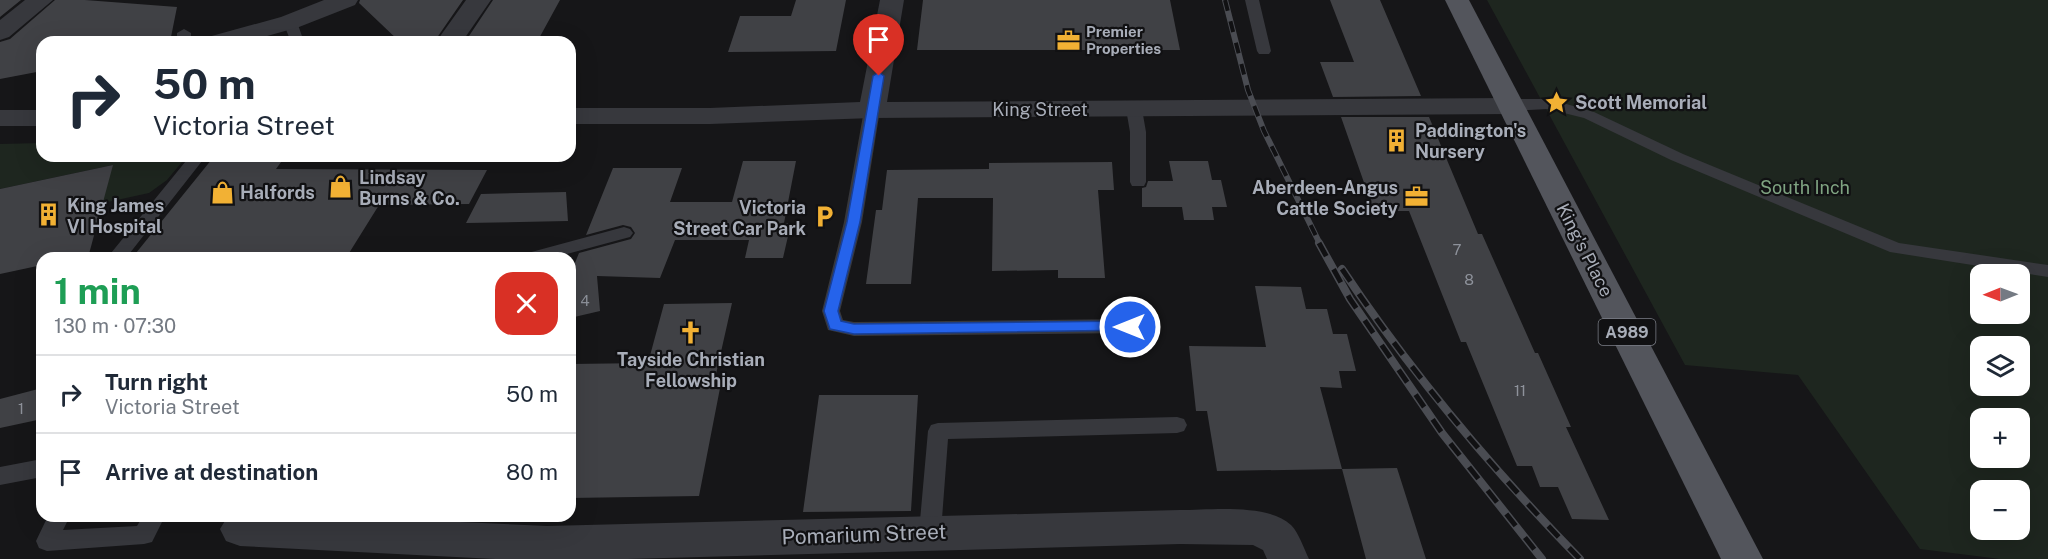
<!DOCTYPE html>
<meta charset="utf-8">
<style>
:root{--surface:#fff;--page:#f2f2f3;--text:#1f2937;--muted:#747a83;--line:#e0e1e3}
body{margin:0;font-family:"Public Sans",sans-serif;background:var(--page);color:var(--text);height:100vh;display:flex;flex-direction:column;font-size:22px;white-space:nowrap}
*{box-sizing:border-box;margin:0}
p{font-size:20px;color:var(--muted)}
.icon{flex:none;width:33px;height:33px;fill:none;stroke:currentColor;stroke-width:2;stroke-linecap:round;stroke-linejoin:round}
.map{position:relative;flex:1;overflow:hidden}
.details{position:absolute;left:36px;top:252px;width:540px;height:270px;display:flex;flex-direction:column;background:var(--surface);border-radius:18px;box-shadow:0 6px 24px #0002}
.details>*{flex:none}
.top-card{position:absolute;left:36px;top:36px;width:540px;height:126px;border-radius:18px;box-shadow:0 6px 24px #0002;background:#fff;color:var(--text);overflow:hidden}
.needle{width:39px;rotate:269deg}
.tools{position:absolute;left:1970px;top:264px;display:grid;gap:12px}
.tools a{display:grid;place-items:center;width:60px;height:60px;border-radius:12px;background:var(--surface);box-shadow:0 6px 24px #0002;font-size:30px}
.pin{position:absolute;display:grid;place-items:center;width:51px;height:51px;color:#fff;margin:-62px -26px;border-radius:50% 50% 50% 0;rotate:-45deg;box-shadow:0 0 6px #0007}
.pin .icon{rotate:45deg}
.me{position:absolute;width:66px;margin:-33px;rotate:270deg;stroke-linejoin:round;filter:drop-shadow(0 0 4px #0008)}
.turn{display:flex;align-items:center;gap:21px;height:126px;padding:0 18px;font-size:27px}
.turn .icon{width:78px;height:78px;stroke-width:2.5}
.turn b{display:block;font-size:42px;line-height:51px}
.round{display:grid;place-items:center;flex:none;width:63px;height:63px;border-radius:18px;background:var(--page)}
.headline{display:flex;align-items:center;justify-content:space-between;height:102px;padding:0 18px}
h1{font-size:36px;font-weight:700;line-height:45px;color:#1e9e55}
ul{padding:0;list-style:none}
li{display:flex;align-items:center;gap:18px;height:78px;padding:0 18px;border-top:2px solid var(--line)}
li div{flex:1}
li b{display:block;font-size:22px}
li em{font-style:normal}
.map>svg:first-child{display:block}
.green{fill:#1e261f;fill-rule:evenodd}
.building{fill:#404145}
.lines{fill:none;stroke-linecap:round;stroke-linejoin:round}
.service{fill:#37383d;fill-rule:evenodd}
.minor{fill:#37383d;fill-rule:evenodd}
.primary{fill:#53555c;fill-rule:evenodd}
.rail-far1-casing{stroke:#4a4c52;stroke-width:6}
.rail-casing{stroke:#4a4c52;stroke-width:8}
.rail-far1{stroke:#111113;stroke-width:4;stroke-dasharray:11;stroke-linecap:butt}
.rail{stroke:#111113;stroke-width:5;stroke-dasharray:15;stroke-linecap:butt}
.route{fill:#2563eb;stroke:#184099;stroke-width:1.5}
.labels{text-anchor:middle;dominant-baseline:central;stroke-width:4.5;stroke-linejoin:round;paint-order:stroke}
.far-poi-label{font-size:15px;font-weight:bold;fill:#a8adb8;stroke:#111113;text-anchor:start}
.number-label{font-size:15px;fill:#8e929b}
.shield{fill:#111113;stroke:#7b7e86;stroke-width:1.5}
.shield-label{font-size:16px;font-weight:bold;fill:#a8adb8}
.poi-label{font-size:18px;font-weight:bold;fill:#a8adb8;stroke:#111113;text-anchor:start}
.street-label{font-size:18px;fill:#a8adb8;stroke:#111113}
.park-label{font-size:18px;fill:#7fa381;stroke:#111113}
.near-street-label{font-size:21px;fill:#a8adb8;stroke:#111113}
</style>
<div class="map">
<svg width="2048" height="559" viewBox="0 0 2048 559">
<rect width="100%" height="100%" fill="#161618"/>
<path class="green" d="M1487,0H2048V559H2000L1920,549L1798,375L1685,365ZM1980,274H2019V314H1980ZM1980,346H2019V386H1980ZM1980,418H2019V458H1980ZM1980,490H2019V530H1980Z
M42,143V156H187L167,180L149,193L66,211L113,165L0,189V144Z"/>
<path class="building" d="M0,0H21L0,17Z
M55,0H85L177,7L170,42H42V71L0,79V42L10,39Z
M360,0H463L434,42H400L359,3Z
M493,0H560L537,42H465Z
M796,0H846L836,51L728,52L740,16H791Z
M923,0H1170L1180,50H917Z
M1330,0H1380L1421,96L1333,97L1320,62H1354Z
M1341,117H1429L1478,234H1482L1535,353H1538L1571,427H1566L1609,520L1572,519L1558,487H1540L1532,466H1517L1466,342H1461L1409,211H1374Z
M284,158L276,169L487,170L469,204L379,205L346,258H132L212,159Z
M743,161H796L784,223H791L783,258H745L749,240H675L660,278L597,276L600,311L570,318V275L579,253L631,239L635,233L631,227L623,225L586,235L613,168H682L670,202H732Z
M1169,161H1208L1212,180H1221L1227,207H1212L1214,220H1184L1182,207H1142V188L1146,187L1148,181H1173Z
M1112,162L1114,190H1098L1105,278H1058V270L992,271L993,198H918L911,284H866L876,210H882L887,170L989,169V163Z
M113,165L89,254L71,258H42V265L0,274V189Z
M566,192L568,221L466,223L481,194Z
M1255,286L1301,287L1306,309H1327L1333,334H1347L1356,371H1339L1342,388L1320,387L1342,469L1217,471L1207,411H1196L1189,346L1266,347Z
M732,303L714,383H721L699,496L570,498V364L648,363L664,304Z
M42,388V419L0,428V399Z
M819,395H918L911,511L803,512Z
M1397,468L1426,559H1366L1342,469Z"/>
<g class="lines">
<path class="service" d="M1245,0H1259L1271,51L1269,54H1259L1257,51Z
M290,18L297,22L303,39L301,42H291L283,22Z
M184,29L191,33V42H177V33Z
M1520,99H1549L1594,112L1683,154L1899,243L2048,265V277L1890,252L1671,160L1584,118L1548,109L1511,111L1503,106L1506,103Z
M1134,104L1142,109L1146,132V182L1144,186H1132L1130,182V132L1126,109Z
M872,105L880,110L862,222L840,311L843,320L854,322L1130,319L1137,321L1139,326L1137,331L1130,333L854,336L828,330L822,311L844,222L864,110Z
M190,156H206L126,258H107Z
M624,227L630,229L633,233L630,237L552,258H521L524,254Z
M1177,417L1184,419L1187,425L1184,431L1177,433L948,439L941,532L938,539L930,541L922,539L919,532L928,431L931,425L938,423Z
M42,459V477L0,485V467Z
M48,516H70L63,530L137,526L143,516H165L152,542L144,544L47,551L39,548L36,541Z"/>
<path class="minor" d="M25,0H53L9,37L0,40V20Z
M324,0H358L355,5L299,27L246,42H204L208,37L281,17Z
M466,0H491L462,42H436Z
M880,0H904L887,102L1511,98L1521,100L1525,106L1521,112L1511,114L872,118L710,124H570V108H710L860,102Z
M0,110H42V126H0Z
M1180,510C1211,510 1267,503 1291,525C1299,533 1304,549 1309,559H1267L1263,550L1253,545L1180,544L628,559H495L240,546L226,541L220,529L228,516H329L547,526Z"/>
<path class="primary" d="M1445,0H1469L1763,559H1721Z"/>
<defs>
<path id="rail-far1" d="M1225,0L1248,90L1264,131L1320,244"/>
<path id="rail" d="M1319,243L1350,299L1442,433L1542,559
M1342,269C1412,374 1492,469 1580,559"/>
</defs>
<use href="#rail-far1" class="rail-far1-casing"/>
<use href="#rail" class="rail-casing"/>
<use href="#rail-far1" class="rail-far1"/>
<use href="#rail" class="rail"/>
</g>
<path class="route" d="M879,72L884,76L860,222L838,311L841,321L854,324L1130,321L1135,323L1137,327L1135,330L854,334L830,329L824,311L847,222L873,76Z"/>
<defs>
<symbol id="office-bare" viewBox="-9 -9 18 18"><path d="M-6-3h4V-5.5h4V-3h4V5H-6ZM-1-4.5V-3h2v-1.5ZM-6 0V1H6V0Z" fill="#f2b134" stroke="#111113" stroke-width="2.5" paint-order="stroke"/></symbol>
<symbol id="sight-bare" viewBox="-9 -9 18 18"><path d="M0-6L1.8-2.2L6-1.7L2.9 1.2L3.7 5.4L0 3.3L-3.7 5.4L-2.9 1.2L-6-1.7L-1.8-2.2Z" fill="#f2b134" stroke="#111113" stroke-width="2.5" paint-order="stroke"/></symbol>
<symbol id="building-bare" viewBox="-9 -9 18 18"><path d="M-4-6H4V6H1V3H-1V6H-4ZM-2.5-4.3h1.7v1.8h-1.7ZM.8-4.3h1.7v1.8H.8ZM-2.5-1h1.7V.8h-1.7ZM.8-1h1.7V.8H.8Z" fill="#f2b134" stroke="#111113" stroke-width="2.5" paint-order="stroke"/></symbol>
<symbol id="shop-bare" viewBox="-9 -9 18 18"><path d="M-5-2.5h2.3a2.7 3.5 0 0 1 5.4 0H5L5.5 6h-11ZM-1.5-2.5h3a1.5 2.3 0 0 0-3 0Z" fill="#f2b134" stroke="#111113" stroke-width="2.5" paint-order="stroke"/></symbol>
<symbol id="parking-bare" viewBox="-9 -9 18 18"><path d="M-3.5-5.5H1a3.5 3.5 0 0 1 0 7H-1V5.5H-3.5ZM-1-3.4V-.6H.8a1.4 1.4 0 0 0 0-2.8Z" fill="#f2b134" stroke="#111113" stroke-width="2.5" paint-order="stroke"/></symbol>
<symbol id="church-bare" viewBox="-9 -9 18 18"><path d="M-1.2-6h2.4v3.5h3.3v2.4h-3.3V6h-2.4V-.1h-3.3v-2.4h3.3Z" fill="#f2b134" stroke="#111113" stroke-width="2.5" paint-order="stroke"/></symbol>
</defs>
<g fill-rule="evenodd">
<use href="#office-bare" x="1052" y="24" width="33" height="33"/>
<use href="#sight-bare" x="1540" y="86" width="33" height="33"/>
<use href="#building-bare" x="1380" y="124" width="33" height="33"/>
<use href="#shop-bare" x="324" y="170" width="33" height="33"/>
<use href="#shop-bare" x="206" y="176" width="33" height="33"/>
<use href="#office-bare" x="1400" y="180" width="33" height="33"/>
<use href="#building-bare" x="32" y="198" width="33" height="33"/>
<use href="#parking-bare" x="808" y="200" width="33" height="33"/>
<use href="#church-bare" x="674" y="316" width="33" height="33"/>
</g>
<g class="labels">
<g class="far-poi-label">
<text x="1086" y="31">Premier<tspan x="1086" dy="17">Properties</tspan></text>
</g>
<g class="number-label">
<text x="1457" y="249">7</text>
<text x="1469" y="279">8</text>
<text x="585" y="300">4</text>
<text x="1520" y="390">11</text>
<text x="21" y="408">1</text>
</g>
<rect class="shield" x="1598.5" y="319" width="57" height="26" rx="4.5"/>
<g class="shield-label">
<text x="1627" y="332">A989</text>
</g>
<g class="poi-label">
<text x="1575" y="102">Scott Memorial</text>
<text x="1415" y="130">Paddington's<tspan x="1415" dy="21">Nursery</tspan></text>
<text x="359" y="177">Lindsay<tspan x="359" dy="21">Burns &amp; Co.</tspan></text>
<text x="1398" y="187" text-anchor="end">Aberdeen-Angus<tspan x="1398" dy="21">Cattle Society</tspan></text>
<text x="240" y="192">Halfords</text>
<text x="67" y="205">King James<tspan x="67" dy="21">VI Hospital</tspan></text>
<text x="806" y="207" text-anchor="end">Victoria<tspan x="806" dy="21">Street Car Park</tspan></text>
<text x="691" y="359" text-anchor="middle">Tayside Christian<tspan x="691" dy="21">Fellowship</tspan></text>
</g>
<g class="street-label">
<text x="1040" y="109">King Street</text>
<text transform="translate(1585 250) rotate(63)">King's Place</text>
</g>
<g class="park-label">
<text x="1805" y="187">South Inch</text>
</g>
<g class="near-street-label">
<text transform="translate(864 534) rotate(-2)">Pomarium Street</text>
</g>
</g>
</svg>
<div class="tools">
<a><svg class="needle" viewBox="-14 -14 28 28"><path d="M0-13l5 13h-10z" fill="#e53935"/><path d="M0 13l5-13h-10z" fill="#747a83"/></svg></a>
<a><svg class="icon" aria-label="layers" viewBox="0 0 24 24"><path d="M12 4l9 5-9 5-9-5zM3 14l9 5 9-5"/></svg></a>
<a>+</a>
<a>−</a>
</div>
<div class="pin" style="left:879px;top:76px;background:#d93025"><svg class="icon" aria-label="arrive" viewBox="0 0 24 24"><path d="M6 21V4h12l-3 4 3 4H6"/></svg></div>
<svg class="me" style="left:1130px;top:327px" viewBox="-20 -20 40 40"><circle r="17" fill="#2563eb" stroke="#fff" stroke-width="3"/><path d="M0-11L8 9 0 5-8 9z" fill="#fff"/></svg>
<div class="top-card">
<div class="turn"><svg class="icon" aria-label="right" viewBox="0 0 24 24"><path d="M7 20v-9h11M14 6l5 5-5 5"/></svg><div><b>50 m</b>Victoria Street</div></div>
</div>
<section class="details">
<div class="headline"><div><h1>1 min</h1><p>130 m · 07:30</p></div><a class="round" style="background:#d93025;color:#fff"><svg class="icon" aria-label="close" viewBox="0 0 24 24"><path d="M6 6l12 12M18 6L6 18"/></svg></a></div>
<ul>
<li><svg class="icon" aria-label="right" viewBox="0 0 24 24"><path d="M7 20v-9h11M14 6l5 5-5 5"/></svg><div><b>Turn right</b><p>Victoria Street</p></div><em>50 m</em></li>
<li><svg class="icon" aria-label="arrive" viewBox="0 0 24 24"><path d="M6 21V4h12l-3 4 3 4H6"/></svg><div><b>Arrive at destination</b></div><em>80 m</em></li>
</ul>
</section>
</div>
